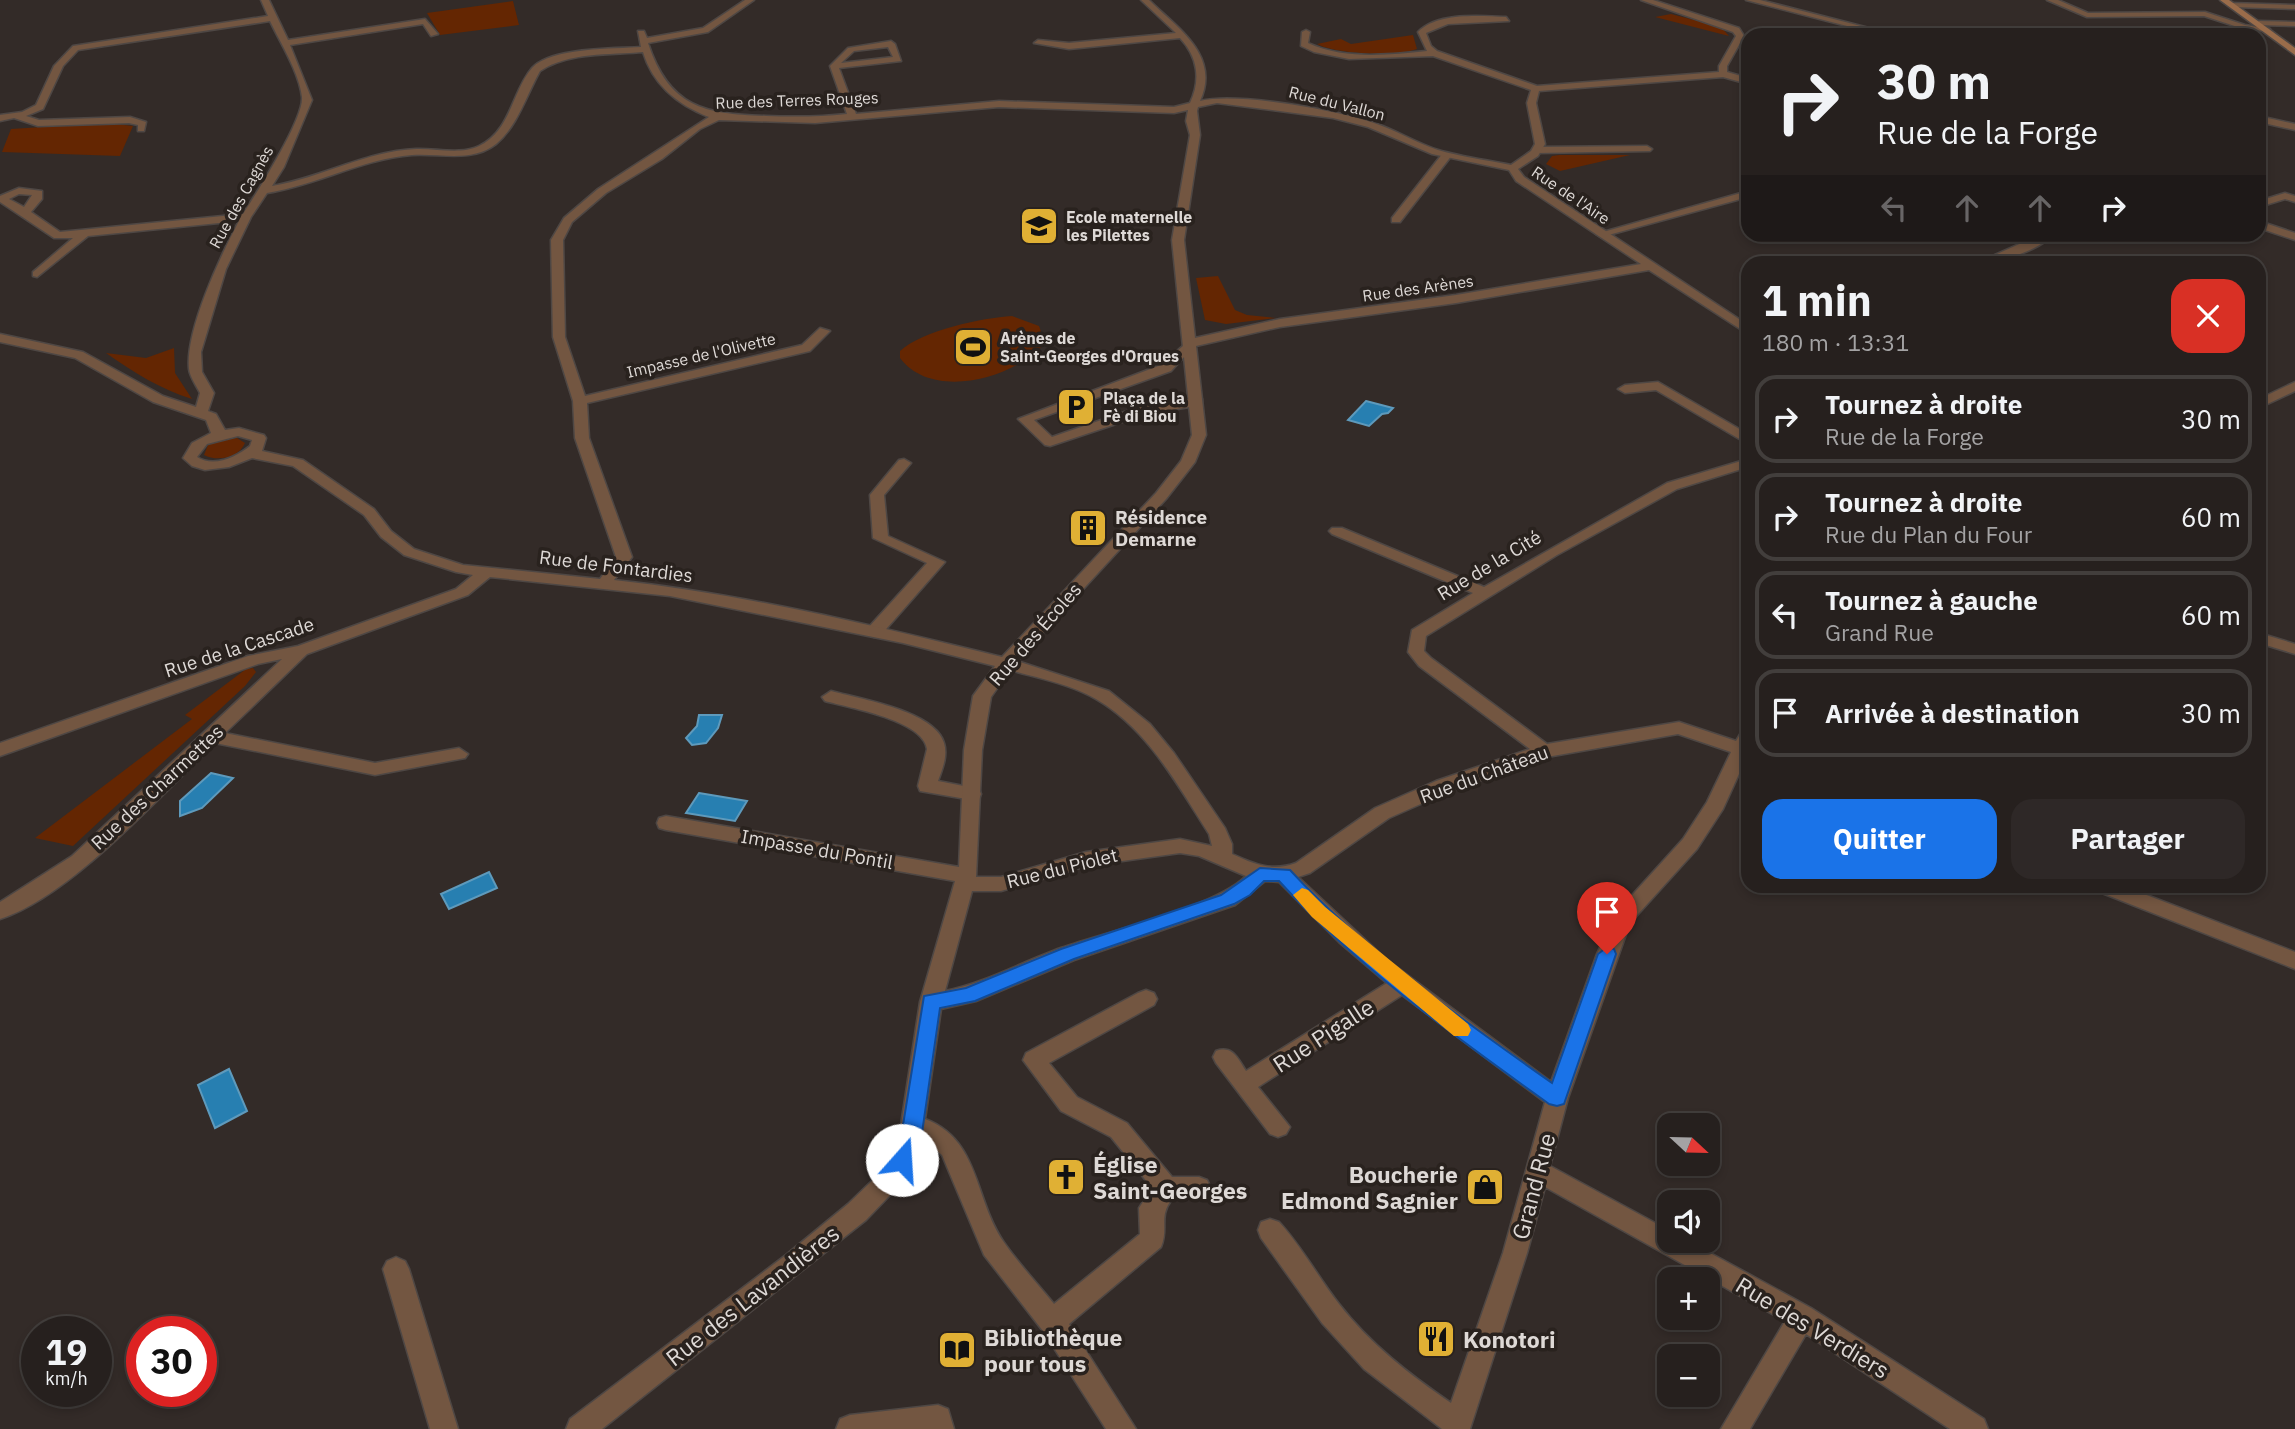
<!DOCTYPE html>
<html lang="fr">
<meta charset="utf-8">
<style>
:root{--surface:#26201e;--page:#2e2827;--text:#f1f3f6;--muted:#a4a3a4;--line:#423e3c;--accent:#1a73e8}
body{margin:0;font-family:"IBM Plex Sans",sans-serif;background:var(--page);color:var(--text);height:100vh;display:flex;flex-direction:column;font-size:26px;white-space:nowrap}
*{box-sizing:border-box;margin:0}
p{font-size:23px;color:var(--muted)}
.icon{flex:none;width:38px;height:38px;fill:none;stroke:currentColor;stroke-width:2;stroke-linecap:round;stroke-linejoin:round}
.map{position:relative;flex:1;overflow:hidden}
.sheet{position:absolute;left:1741px;top:256px;width:525px;height:637px;display:flex;flex-direction:column;background:var(--surface);border-radius:21px;box-shadow:0 4px 10px #0003,0 0 0 2px var(--line)}
.sheet>*{flex:none}
.banner{position:absolute;left:1741px;top:28px;width:525px;height:214px;border-radius:21px;box-shadow:0 4px 10px #0003,0 0 0 2px var(--line);background:#26201e;color:var(--text);overflow:hidden}
.needle{width:46px;rotate:112deg}
.tools{position:absolute;left:1657px;top:1113px;display:grid;gap:14px}
.tools a{display:grid;place-items:center;width:63px;height:63px;border-radius:14px;background:var(--surface);box-shadow:0 4px 10px #0003,0 0 0 2px var(--line);font-size:35px}
.speed{position:absolute;left:21px;top:1316px;display:flex;gap:14px;font-size:35px;font-weight:700;text-align:center}
.speed>*{display:grid;place-content:center;width:91px;height:91px;border-radius:50%;background:var(--surface);box-shadow:0 4px 10px #0003,0 0 0 2px var(--line);line-height:1}
.speed small{font-size:18px;font-weight:400}
.speed .limit{border:10px solid #d22;background:#fff;color:#111}
.pin{position:absolute;display:grid;place-items:center;width:60px;height:60px;color:#fff;margin:-72px -30px;border-radius:50% 50% 50% 0;rotate:-45deg;box-shadow:0 0 7px #0007}
.pin .icon{rotate:45deg}
.me{position:absolute;width:77px;margin:-38px;rotate:19deg;stroke-linejoin:round;filter:drop-shadow(0 0 5px #0008)}
.turn{display:flex;align-items:center;gap:24px;height:147px;padding:0 21px;font-size:32px}
.turn .icon{width:91px;height:91px;stroke-width:2.5}
.turn b{display:block;font-size:49px;line-height:60px}
.lanes{display:flex;align-items:center;height:66px;padding:0 21px;background:#0003;justify-content:center;gap:35px;direction:ltr}
.lanes .off{opacity:.35}
.round{display:grid;place-items:center;flex:none;width:74px;height:74px;border-radius:21px;background:var(--page)}
.overview{display:flex;align-items:center;justify-content:space-between;height:119px;padding:0 21px}
h1{font-size:42px;font-weight:800;line-height:52px}
.cta{display:flex;gap:14px;margin-top:auto;padding:14px 21px}
.cta a{flex:1;height:80px;border-radius:21px;background:var(--accent);color:#fff;font-size:28px;font-weight:800;line-height:80px;text-align:center}
.cta a+a{background:var(--page);color:var(--text)}
ul{padding:0;list-style:none}
li{display:flex;align-items:center;gap:21px;height:88px;margin:0 14px 10px;padding:0 7px;border:4px solid var(--line);border-radius:21px}
li div{flex:1}
li b{display:block;font-size:26px}
li em{font-style:normal}
.map>svg:first-child{display:block}
.green{fill:#642602}
.water{fill:#277fb1;stroke:#5e9abc;stroke-width:2}
.lines{fill:none;stroke-linecap:round;stroke-linejoin:round}
.lane-casing{stroke:#4e4744;stroke-width:3}
.street-casing{stroke:#4e4744;stroke-width:3}
.secondary-casing{stroke:#4e4744;stroke-width:3}
.lane{fill:#735641;fill-rule:evenodd}
.street{fill:#735641;fill-rule:evenodd}
.secondary{fill:#9a6c4a;fill-rule:evenodd}
.route{fill:#1a73e8;stroke:#114b97;stroke-width:2}
.slow{fill:#f59e0b}
.labels{text-anchor:middle;dominant-baseline:central;stroke-width:7;stroke-linejoin:round;paint-order:stroke}
.far-street-label{font-size:16px;fill:#ded9d6;stroke:#29221e}
.far-poi-label{font-size:16px;font-weight:bold;fill:#ded9d6;stroke:#29221e;text-anchor:start}
.poi-label{font-size:19px;font-weight:bold;fill:#ded9d6;stroke:#29221e;text-anchor:start}
.street-label{font-size:19px;fill:#ded9d6;stroke:#29221e}
.near-street-label{font-size:23px;fill:#ded9d6;stroke:#29221e}
.near-poi-label{font-size:23px;font-weight:bold;fill:#ded9d6;stroke:#29221e;text-anchor:start}
</style>
<div class="map">
<svg width="2295" height="1429" viewBox="0 0 2295 1429">
<rect width="100%" height="100%" fill="#332b28"/>
<path class="green" d="M513,1L519,25L440,35L427,13Z
M1671,14L1721,27L1729,36L1655,17Z
M1413,35L1417,49C1397,57 1335,54 1317,44L1341,39L1351,44Z
M107,123L133,126L120,156L2,152L11,129Z
M1559,155H1630L1560,171L1546,164L1552,156Z
M1218,276L1235,310L1247,315L1276,318L1226,324L1205,320L1196,278Z
M1012,316L1039,326L1045,343C1014,379 932,401 900,358V351C923,330 982,318 1012,316Z
M174,348L175,373L192,399C160,389 133,372 106,353L146,358Z
M237,438L245,443C239,458 217,462 204,455L208,445L222,440Z
M246,669L253,668L256,672L245,686L73,846L35,838L192,719L185,715Z"/>
<path class="water" d="M1366,401L1393,408L1388,413L1382,414L1369,426L1348,420Z
M699,715H722L718,728L706,743L692,745L686,738L697,726Z
M211,773L233,778L202,808L180,816V801Z
M699,793L747,801L735,821L686,813Z
M489,872L497,888L449,909L441,894Z
M229,1069L247,1111L215,1128L198,1085Z"/>
<g class="lines">
<defs>
<path id="lane" d="M1647,146L1652,149L1650,151L1537,153L1532,150L1537,147Z
M1443,153L1452,155L1400,222H1392V218Z
M1748,191V197L1601,237L1596,234Z
M1191,339L1197,343L1171,371L1034,420L1052,437L1139,407L1197,398L1202,399V405L1146,414L1050,446L1045,445L1018,419L1161,365Z
M1658,382L1748,434V444L1656,390L1625,393L1618,389L1625,385Z
M904,459L911,463L884,495L888,536L945,562L880,636L874,637L866,632L868,628L927,563L873,538L870,495L899,460Z
M831,691C860,699 935,711 944,743C948,756 942,770 938,781L979,789L981,794L979,799L972,800L920,791L918,786L927,749C923,720 850,708 825,701L822,697Z"/>
<path id="street" d="M261,0H269L288,40L425,19L438,34L431,36L423,24L290,45L312,100L284,167L272,186C321,178 366,151 416,149C436,148 460,155 479,146C511,131 512,91 532,68C551,47 615,49 641,47L638,31H644L647,38L703,28L745,0H754L708,32L648,43C669,108 705,114 766,116C793,117 820,117 847,114L830,66L848,48L891,41L895,44L901,61L839,68L856,114L999,101L1174,107L1190,103C1201,80 1198,57 1180,38L1069,49L1034,43L1038,40L1069,43L1176,33L1141,0H1149C1177,28 1221,55 1200,101C1238,92 1335,110 1374,123C1396,130 1416,143 1438,150C1461,157 1487,160 1511,165L1531,151L1535,144L1527,103L1531,90L1433,56L1349,59L1314,52L1301,46L1302,32L1306,30L1310,32L1308,43C1345,60 1388,55 1427,51L1418,32C1438,12 1479,16 1506,17L1509,21L1448,24L1426,33L1431,46L1437,51L1537,86L1719,72V66L1736,36L1733,32L1641,0H1653L1739,28L1744,36L1727,66V72L1748,78V84L1723,77L1539,91L1536,103L1545,144L1538,156L1518,169L1524,177L1748,325V334L1649,270L1456,303L1280,327L1196,346L1206,435L1195,462L1166,499L1017,661L1109,691L1150,724L1174,753L1225,828L1232,844V854C1254,864 1272,872 1296,863L1375,808L1436,781L1530,749L1419,666L1408,652L1412,630L1473,593L1332,534L1329,531L1332,528H1342L1484,587L1667,483L1748,459V467L1677,489L1557,555L1426,636L1424,651L1431,658L1547,744L1679,722L1736,741L1742,731L1748,729V754L1723,809L1697,849L1630,923L1568,1098L1550,1166L1670,1231V1241H1688L1811,1308L1984,1419L1988,1429H1950L1806,1334L1750,1429H1721L1785,1321L1545,1187L1527,1253L1470,1429H1442L1364,1369L1322,1323L1261,1238L1258,1230L1261,1222L1270,1219L1279,1222C1302,1247 1318,1277 1339,1304C1370,1344 1410,1375 1451,1403L1503,1253L1545,1102L1402,995L1258,1087L1290,1127L1286,1134L1278,1137L1270,1134L1216,1063L1213,1057L1216,1051C1233,1045 1238,1059 1246,1071L1387,983L1339,942L1279,882L1265,881L1235,905L1074,960L976,1001L941,1009L925,1119C980,1140 974,1198 1003,1241C1018,1263 1037,1283 1054,1304L1140,1234L1139,1208L1152,1188L1111,1137L1061,1111L1023,1060L1026,1053L1138,993L1146,990L1154,993L1157,999L1154,1005L1049,1063L1077,1097L1127,1123L1172,1177H1199L1207,1180L1211,1188L1207,1196L1199,1199H1172C1158,1217 1169,1228 1161,1247L1069,1324L1136,1429H1106L1043,1331L984,1255L942,1155L922,1138L917,1154L892,1193L866,1220L602,1429H566L570,1419L786,1255L848,1204L876,1177L898,1144L920,1002L955,881L666,830L659,828L657,823L659,818L666,816L959,867L964,750L973,696L995,666L903,643L670,596L490,577L468,595L307,654L225,733L375,763L459,748L468,754L465,758L375,775L215,743C161,795 70,897 0,919V902L72,856L282,659L258,664L0,756V743L248,656L298,646L456,589L473,575L456,572L404,555L381,537L364,515L293,466L252,458L229,467L205,470L192,466L183,458L192,443L211,433L206,420L153,402L75,358L0,342V334L83,352L163,396L196,407L200,393C196,385 190,377 189,369C185,331 221,255 239,221L88,236L37,277L33,276V272L73,238H54L0,202V196L19,188L42,191V199L31,212L60,232L243,214C256,194 304,119 302,97C299,72 281,44 270,21L78,50L63,66L43,109L26,116L39,120L130,117L146,122L144,131H138V125L129,123L38,126L14,118L0,121V115L22,112L36,105L54,66L73,46L268,16ZM888,47L893,57L841,63L854,51ZM643,52C653,85 678,105 709,117L598,189L564,218L551,240L553,337L573,401L575,438L616,557L600,579L463,565L414,549L391,531L374,509L303,460L262,451L266,438L264,435L239,428L225,430L216,414L208,411L214,393L202,372L201,352L226,269L251,217L267,193C317,185 362,159 412,155C440,153 472,163 496,144C517,127 527,94 540,71C569,52 609,55 643,52ZM1217,103L1333,118L1368,127L1432,154L1509,170L1516,181L1641,264L1456,295L1280,319L1195,338L1184,240L1200,135L1197,111L1198,107ZM999,107L1174,113L1188,110L1186,121L1190,135L1172,240L1192,435L1181,461L1156,493L1002,657C875,626 745,594 614,580L632,557L589,438L587,403L810,351L830,331L820,328L802,345L585,396L565,337L563,240L572,222L606,193L662,159L700,129L719,120L815,123ZM19,194L32,195L24,207L9,199ZM238,436L252,440L250,446C236,457 214,468 197,457L207,444ZM1010,670C1038,678 1071,684 1096,699C1148,729 1178,786 1209,834L1212,846L1180,839L1086,852L1001,877H976L982,750L991,697ZM1678,734L1731,752L1707,802L1683,839L1615,914L1597,954L1551,1082L1387,960L1298,877L1310,873L1389,818L1450,791L1547,757ZM1180,853L1199,856L1246,876C1214,908 1108,931 1061,948C1022,962 985,983 945,991L972,891H1001L1086,866Z
M1746,0H1760L1896,35H1882Z
M2047,0H2058L2088,13L2205,12L2245,25L2270,29L2266,31L2244,29L2204,16L2087,17Z
M2230,3L2295,5V9L2233,7Z
M2259,21L2295,22V26L2256,25Z
M2259,116L2295,124V130L2259,122Z
M2285,193L2295,196V202L2285,199L2259,207V201Z
M2259,221L2295,233V240L2259,228Z
M2042,234H2053C2042,249 1998,264 1979,262Z
M2295,382V391L2259,408V399Z
M2259,633L2295,644V654L2259,643Z
M2094,886H2123L2295,952V969L2097,891Z
M396,1257L405,1261L409,1269L458,1429H430L383,1269L387,1261Z
M938,1405L948,1409L954,1429H836L840,1419L850,1415Z"/>
<path id="secondary" d="M2220,0H2229L2295,48V55Z"/>
</defs>
<use href="#lane" class="lane-casing"/>
<use href="#street" class="street-casing"/>
<use href="#secondary" class="secondary-casing"/>
<use href="#lane" class="lane"/>
<use href="#street" class="street"/>
<use href="#secondary" class="secondary"/>
</g>
<path class="route" d="M1260,868L1290,870C1367,953 1460,1018 1552,1083L1598,954L1607,947L1614,949L1616,954L1564,1104L1557,1106L1549,1104C1455,1036 1358,968 1279,881H1264L1250,895L1234,904L1074,959L975,1001L940,1008L920,1147L909,1167L902,1170L894,1167L891,1160L903,1125L924,996L966,988L1061,949L1221,895Z"/>
<path class="slow" d="M1302,888L1308,890L1325,907L1468,1024L1471,1030L1468,1036H1454L1312,917L1293,895Z"/>
<defs>
<symbol id="school-square" viewBox="-11 -11 22 22"><rect x="-9" y="-9" width="18" height="18" rx="4" fill="#e0b034" stroke="#29221e"/><path d="M0-5L7-2L0 1L-7-2ZM-4 1L0 2.5L4 1V4Q0 6-4 4Z" fill="#111"/></symbol>
<symbol id="stadium-square" viewBox="-11 -11 22 22"><rect x="-9" y="-9" width="18" height="18" rx="4" fill="#e0b034" stroke="#29221e"/><path d="M0-5a6.5 5 0 1 0 0 10a6.5 5 0 1 0 0-10ZM-3.5-1.8h7v3.6h-7Z" fill="#111"/></symbol>
<symbol id="parking-square" viewBox="-11 -11 22 22"><rect x="-9" y="-9" width="18" height="18" rx="4" fill="#e0b034" stroke="#29221e"/><path d="M-3.5-5.5H1a3.5 3.5 0 0 1 0 7H-1V5.5H-3.5ZM-1-3.4V-.6H.8a1.4 1.4 0 0 0 0-2.8Z" fill="#111"/></symbol>
<symbol id="building-square" viewBox="-11 -11 22 22"><rect x="-9" y="-9" width="18" height="18" rx="4" fill="#e0b034" stroke="#29221e"/><path d="M-4-6H4V6H1V3H-1V6H-4ZM-2.5-4.3h1.7v1.8h-1.7ZM.8-4.3h1.7v1.8H.8ZM-2.5-1h1.7V.8h-1.7ZM.8-1h1.7V.8H.8Z" fill="#111"/></symbol>
<symbol id="church-square" viewBox="-11 -11 22 22"><rect x="-9" y="-9" width="18" height="18" rx="4" fill="#e0b034" stroke="#29221e"/><path d="M-1.2-6h2.4v3.5h3.3v2.4h-3.3V6h-2.4V-.1h-3.3v-2.4h3.3Z" fill="#111"/></symbol>
<symbol id="shop-square" viewBox="-11 -11 22 22"><rect x="-9" y="-9" width="18" height="18" rx="4" fill="#e0b034" stroke="#29221e"/><path d="M-5-2.5h2.3a2.7 3.5 0 0 1 5.4 0H5L5.5 6h-11ZM-1.5-2.5h3a1.5 2.3 0 0 0-3 0Z" fill="#111"/></symbol>
<symbol id="restaurant-square" viewBox="-11 -11 22 22"><rect x="-9" y="-9" width="18" height="18" rx="4" fill="#e0b034" stroke="#29221e"/><path d="M-5-6h1v4h1v-4h1v4h1v-4h1v5L-1.5 .5V6h-2V.5L-5-1ZM5-6V6H3V1.5H1.5Q1.5-4 5-6Z" fill="#111"/></symbol>
<symbol id="library-square" viewBox="-11 -11 22 22"><rect x="-9" y="-9" width="18" height="18" rx="4" fill="#e0b034" stroke="#29221e"/><path d="M-6-4Q-3-5.5-.7-3.5V5Q-3 3-6 4ZM6-4Q3-5.5 .7-3.5V5Q3 3 6 4Z" fill="#111"/></symbol>
</defs>
<g fill-rule="evenodd">
<use href="#school-square" x="1017" y="204" width="44" height="44"/>
<use href="#stadium-square" x="951" y="325" width="44" height="44"/>
<use href="#parking-square" x="1054" y="385" width="44" height="44"/>
<use href="#building-square" x="1066" y="506" width="44" height="44"/>
<use href="#church-square" x="1044" y="1155" width="44" height="44"/>
<use href="#shop-square" x="1463" y="1165" width="44" height="44"/>
<use href="#restaurant-square" x="1414" y="1317" width="44" height="44"/>
<use href="#library-square" x="935" y="1328" width="44" height="44"/>
</g>
<g class="labels">
<g class="far-street-label">
<text transform="translate(797 100) rotate(-2)">Rue des Terres Rouges</text>
<text transform="translate(1337 103) rotate(14)">Rue du Vallon</text>
<text transform="translate(1571 195) rotate(34)">Rue de l'Aire</text>
<text transform="translate(241 197) rotate(-61)">Rue des Cagnès</text>
<text transform="translate(1418 288) rotate(-8)">Rue des Arènes</text>
<text transform="translate(701 355) rotate(-13)">Impasse de l'Olivette</text>
</g>
<g class="far-poi-label">
<text x="1066" y="217">Ecole maternelle<tspan x="1066" dy="18">les Pilettes</tspan></text>
<text x="1000" y="338">Arènes de<tspan x="1000" dy="18">Saint-Georges d'Orques</tspan></text>
<text x="1103" y="398">Plaça de la<tspan x="1103" dy="18">Fè di Biou</tspan></text>
</g>
<g class="poi-label">
<text x="1115" y="517">Résidence<tspan x="1115" dy="22">Demarne</tspan></text>
</g>
<g class="street-label">
<text transform="translate(1489 565) rotate(-31)">Rue de la Cité</text>
<text transform="translate(616 566) rotate(7)">Rue de Fontardies</text>
<text transform="translate(1035 634) rotate(-49)">Rue des Écoles</text>
<text transform="translate(239 647) rotate(-18)">Rue de la Cascade</text>
<text transform="translate(1484 774) rotate(-20)">Rue du Château</text>
<text transform="translate(157 787) rotate(-43)">Rue des Charmettes</text>
<text transform="translate(817 849) rotate(10)">Impasse du Pontil</text>
<text transform="translate(1062 868) rotate(-14)">Rue du Piolet</text>
</g>
<g class="near-street-label">
<text transform="translate(1323 1035) rotate(-33)">Rue Pigalle</text>
<text transform="translate(1533 1186) rotate(-75)">Grand Rue</text>
<text transform="translate(752 1295) rotate(-38)">Rue des Lavandières</text>
<text transform="translate(1813 1327) rotate(31)">Rue des Verdiers</text>
</g>
<g class="near-poi-label">
<text x="1093" y="1164">Église<tspan x="1093" dy="26">Saint-Georges</tspan></text>
<text x="1458" y="1174" text-anchor="end">Boucherie<tspan x="1458" dy="26">Edmond Sagnier</tspan></text>
<text x="984" y="1337">Bibliothèque<tspan x="984" dy="26">pour tous</tspan></text>
<text x="1463" y="1339">Konotori</text>
</g>
</g>
</svg>
<div class="tools">
<a><svg class="needle" viewBox="-14 -14 28 28"><path d="M0-13l5 13h-10z" fill="#e53935"/><path d="M0 13l5-13h-10z" fill="#a4a3a4"/></svg></a>
<a><svg class="icon" aria-label="sound" viewBox="0 0 24 24"><path d="M4 9h4l5-4v14l-5-4H4zM17 9q2 3 0 6"/></svg></a>
<a>+</a>
<a>−</a>
</div>
<div class="speed"><div>19<small>km/h</small></div><div class="limit">30</div></div>
<div class="pin" style="left:1607px;top:954px;background:#d93025"><svg class="icon" aria-label="arrive" viewBox="0 0 24 24"><path d="M6 21V4h12l-3 4 3 4H6"/></svg></div>
<svg class="me" style="left:902px;top:1160px" viewBox="-20 -20 40 40"><circle r="19" fill="#fff"/><path d="M0-13L10 11 0 6-10 11z" fill="#1a73e8"/></svg>
<div class="banner">
<div class="turn"><svg class="icon" aria-label="right" viewBox="0 0 24 24"><path d="M7 20v-9h11M14 6l5 5-5 5"/></svg><div><b>30 m</b>Rue de la Forge</div></div>
<div class="lanes"><svg class="icon off" aria-label="left" viewBox="0 0 24 24"><path d="M17 20v-9H6M10 6l-5 5 5 5"/></svg><svg class="icon off" aria-label="ahead" viewBox="0 0 24 24"><path d="M12 20V5M6 11l6-6 6 6"/></svg><svg class="icon off" aria-label="ahead" viewBox="0 0 24 24"><path d="M12 20V5M6 11l6-6 6 6"/></svg><svg class="icon" aria-label="right" viewBox="0 0 24 24"><path d="M7 20v-9h11M14 6l5 5-5 5"/></svg></div>
</div>
<section class="sheet">
<div class="overview"><div><h1>1 min</h1><p>180 m · 13:31</p></div><a class="round" style="background:#d93025;color:#fff"><svg class="icon" aria-label="close" viewBox="0 0 24 24"><path d="M6 6l12 12M18 6L6 18"/></svg></a></div>
<ul>
<li><svg class="icon" aria-label="right" viewBox="0 0 24 24"><path d="M7 20v-9h11M14 6l5 5-5 5"/></svg><div><b>Tournez à droite</b><p>Rue de la Forge</p></div><em>30 m</em></li>
<li><svg class="icon" aria-label="right" viewBox="0 0 24 24"><path d="M7 20v-9h11M14 6l5 5-5 5"/></svg><div><b>Tournez à droite</b><p>Rue du Plan du Four</p></div><em>60 m</em></li>
<li><svg class="icon" aria-label="left" viewBox="0 0 24 24"><path d="M17 20v-9H6M10 6l-5 5 5 5"/></svg><div><b>Tournez à gauche</b><p>Grand Rue</p></div><em>60 m</em></li>
<li><svg class="icon" aria-label="arrive" viewBox="0 0 24 24"><path d="M6 21V4h12l-3 4 3 4H6"/></svg><div><b>Arrivée à destination</b></div><em>30 m</em></li>
</ul>
<div class="cta"><a>Quitter</a><a>Partager</a></div>
</section>
</div>
